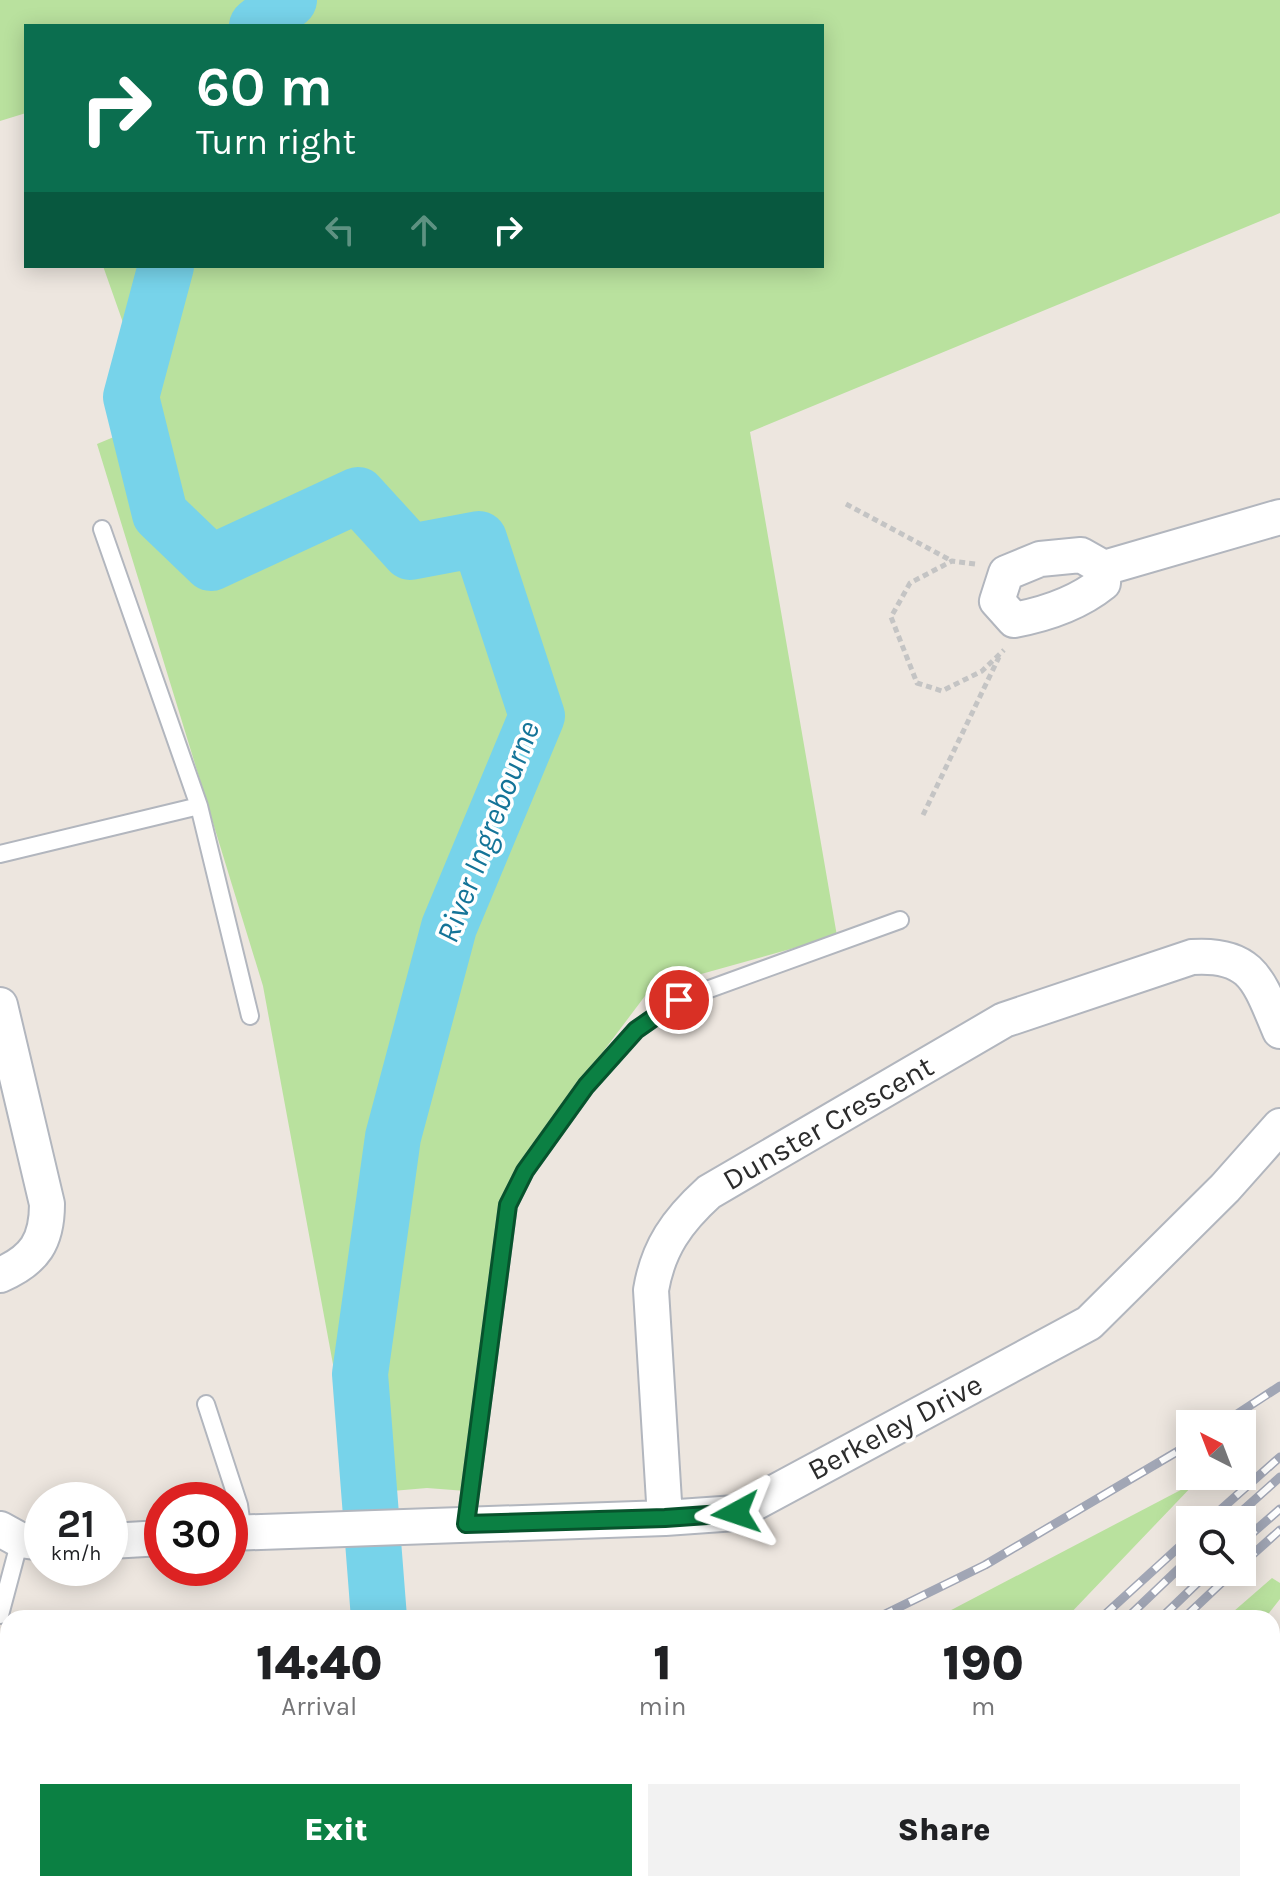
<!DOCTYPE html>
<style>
:root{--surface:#fff;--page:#f2f2f2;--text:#202124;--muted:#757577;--accent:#0b8043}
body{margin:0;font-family:Karla,sans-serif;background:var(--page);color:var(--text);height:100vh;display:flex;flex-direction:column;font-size:30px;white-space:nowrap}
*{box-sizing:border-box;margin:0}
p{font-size:26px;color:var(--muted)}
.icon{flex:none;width:44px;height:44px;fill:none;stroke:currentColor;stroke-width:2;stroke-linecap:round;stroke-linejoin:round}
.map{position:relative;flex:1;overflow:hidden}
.panel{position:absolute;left:0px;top:1610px;width:1280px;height:282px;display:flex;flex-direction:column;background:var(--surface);border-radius:24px 24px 0 0;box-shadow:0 4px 20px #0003}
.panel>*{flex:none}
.banner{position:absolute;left:24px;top:24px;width:800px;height:244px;border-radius:0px;box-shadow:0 4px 20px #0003;background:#0b6e4f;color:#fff;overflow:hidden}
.needle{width:52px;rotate:318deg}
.fabs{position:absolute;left:1176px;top:1410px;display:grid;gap:16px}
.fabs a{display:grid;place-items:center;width:80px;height:80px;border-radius:0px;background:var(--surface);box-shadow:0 4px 20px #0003;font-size:40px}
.speed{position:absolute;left:24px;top:1482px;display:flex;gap:16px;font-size:40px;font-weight:700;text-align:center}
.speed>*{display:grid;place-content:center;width:104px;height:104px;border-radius:50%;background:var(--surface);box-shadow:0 4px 20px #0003;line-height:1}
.speed small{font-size:20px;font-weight:400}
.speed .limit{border:12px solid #d22;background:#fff;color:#111}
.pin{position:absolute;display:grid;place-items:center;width:68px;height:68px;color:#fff;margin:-34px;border:4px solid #fff;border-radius:50%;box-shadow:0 2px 8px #0007}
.me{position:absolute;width:88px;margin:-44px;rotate:265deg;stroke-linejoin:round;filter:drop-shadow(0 0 6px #0008)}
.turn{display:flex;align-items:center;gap:28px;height:168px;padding:0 40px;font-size:36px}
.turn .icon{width:104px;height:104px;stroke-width:2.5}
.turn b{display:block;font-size:56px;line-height:68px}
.lanes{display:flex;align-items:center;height:76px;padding:0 40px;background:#0003;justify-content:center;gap:40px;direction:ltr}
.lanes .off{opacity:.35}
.eta{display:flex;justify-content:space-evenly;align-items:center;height:136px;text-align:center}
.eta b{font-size:48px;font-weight:800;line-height:56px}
.button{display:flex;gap:16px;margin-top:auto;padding:16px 40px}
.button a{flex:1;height:92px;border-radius:0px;background:var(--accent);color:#fff;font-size:32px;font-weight:800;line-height:92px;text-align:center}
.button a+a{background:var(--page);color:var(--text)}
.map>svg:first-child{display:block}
.green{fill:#b9e19e}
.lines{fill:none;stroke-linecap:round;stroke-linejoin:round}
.river{stroke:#77d3ea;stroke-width:56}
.service-casing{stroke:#b2b6be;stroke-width:20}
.minor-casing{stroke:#b2b6be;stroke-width:38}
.path{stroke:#c4c4c4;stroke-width:5;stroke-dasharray:6 4;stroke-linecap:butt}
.service{stroke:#fff;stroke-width:16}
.minor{stroke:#fff;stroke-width:34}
.rail-casing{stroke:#a1a6b5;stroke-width:9}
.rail{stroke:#fff;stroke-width:6;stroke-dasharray:18;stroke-linecap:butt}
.route-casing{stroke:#07532c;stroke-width:20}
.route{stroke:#0b8043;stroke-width:14}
.labels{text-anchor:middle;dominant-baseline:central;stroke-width:7;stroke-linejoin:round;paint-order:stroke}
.street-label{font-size:30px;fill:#2c2c2c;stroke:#fff}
.water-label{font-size:32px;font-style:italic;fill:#147498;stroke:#fff}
</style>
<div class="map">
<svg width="1280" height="1891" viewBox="0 0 1280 1891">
<rect width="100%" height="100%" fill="#ede6df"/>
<path class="green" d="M0,0H1280V213L750,432L837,936L651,988L520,1162L474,1461L466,1491L427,1488L357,1494L263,986L97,444L157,419L103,266H822V26H26V113L0,121Z
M1196,1482L1066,1618H936Z
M1272,1578L1280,1583V1599L1265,1618H1226Z
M289,1884H806L799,1891H271Z
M947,1884H1046L1039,1891H940Z"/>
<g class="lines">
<path class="river" d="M257,26L289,0
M166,266L131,397L160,514L211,563L358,495L410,552L479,539L537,716L449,927L393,1137L360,1374L379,1618
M441,1884L444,1891"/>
<defs>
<path id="service" d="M102,529L199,806
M0,854L199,806L250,1016
M206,1404L239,1505L243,1533
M466,1524L508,1205L525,1171L586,1086L636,1030L679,1000L900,920
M0,1615L20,1540"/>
<path id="minor" d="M1104,568L1103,583C1077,604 1046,614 1014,620L997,601L1006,573L1040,559L1081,555L1104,568L1280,517
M0,1005L47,1204C47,1241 35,1260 0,1275
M665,1518L651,1290C658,1248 677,1221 709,1192L1004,1020L1192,957C1253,953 1259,982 1280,1031
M0,1529L20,1540L42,1543
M230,1533L665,1518L736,1513L1089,1323L1225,1188L1280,1126
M110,1541L162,1538"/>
</defs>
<use href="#service" class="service-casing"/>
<use href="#minor" class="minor-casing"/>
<path class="path" d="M846,504L952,561
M975,564L952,561L910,583L891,617L917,683L942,691L982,671L1004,650
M923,815L999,657"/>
<use href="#service" class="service"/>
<use href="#minor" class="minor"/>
<defs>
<path id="rail" d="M1222,1424L1280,1386
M1209,1520L1280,1457
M1232,1520L1280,1477
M1242,1542L1280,1509
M1242,1564L1280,1530
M877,1618L985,1565L1190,1444
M1101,1618L1190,1537
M1127,1618L1190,1558
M1161,1618L1209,1572
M1184,1618L1233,1572
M129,1891L155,1884
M838,1891L844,1884
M862,1891L868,1884
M893,1891L899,1884
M914,1891L921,1884"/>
</defs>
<use href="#rail" class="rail-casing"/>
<use href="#rail" class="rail"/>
</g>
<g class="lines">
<defs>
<path id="route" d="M679,1000L636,1030L586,1086L525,1171L508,1205L466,1524L665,1518L736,1513"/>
</defs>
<use href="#route" class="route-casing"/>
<use href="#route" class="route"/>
</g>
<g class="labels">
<g class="street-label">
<text transform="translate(828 1123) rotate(-30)">Dunster Crescent</text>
<text transform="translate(895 1427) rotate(-28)">Berkeley Drive</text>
</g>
<g class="water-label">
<text transform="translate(488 832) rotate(-69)">River Ingrebourne</text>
</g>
</g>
</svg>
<div class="fabs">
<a><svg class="needle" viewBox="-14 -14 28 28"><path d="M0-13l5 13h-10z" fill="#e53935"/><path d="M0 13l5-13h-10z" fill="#757577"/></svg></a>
<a><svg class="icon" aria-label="search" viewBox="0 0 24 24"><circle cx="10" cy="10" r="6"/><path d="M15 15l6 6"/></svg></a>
</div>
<div class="speed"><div>21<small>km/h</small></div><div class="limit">30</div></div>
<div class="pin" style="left:679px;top:1000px;background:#d93025"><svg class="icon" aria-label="arrive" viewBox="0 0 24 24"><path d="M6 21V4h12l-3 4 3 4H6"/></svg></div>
<svg class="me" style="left:736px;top:1513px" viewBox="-20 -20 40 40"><path d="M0-17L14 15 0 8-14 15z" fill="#0b8043" stroke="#fff" stroke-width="4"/></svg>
<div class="banner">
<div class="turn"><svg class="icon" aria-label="right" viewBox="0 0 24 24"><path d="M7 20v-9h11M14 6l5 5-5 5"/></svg><div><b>60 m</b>Turn right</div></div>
<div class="lanes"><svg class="icon off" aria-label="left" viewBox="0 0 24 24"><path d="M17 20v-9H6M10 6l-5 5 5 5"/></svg><svg class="icon off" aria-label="ahead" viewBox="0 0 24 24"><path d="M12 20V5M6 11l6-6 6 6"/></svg><svg class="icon" aria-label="right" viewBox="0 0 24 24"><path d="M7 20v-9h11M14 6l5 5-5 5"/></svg></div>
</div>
<section class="panel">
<div class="eta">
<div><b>14:40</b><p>Arrival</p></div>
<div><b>1</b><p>min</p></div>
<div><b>190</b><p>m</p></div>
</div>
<div class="button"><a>Exit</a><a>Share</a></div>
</section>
</div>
